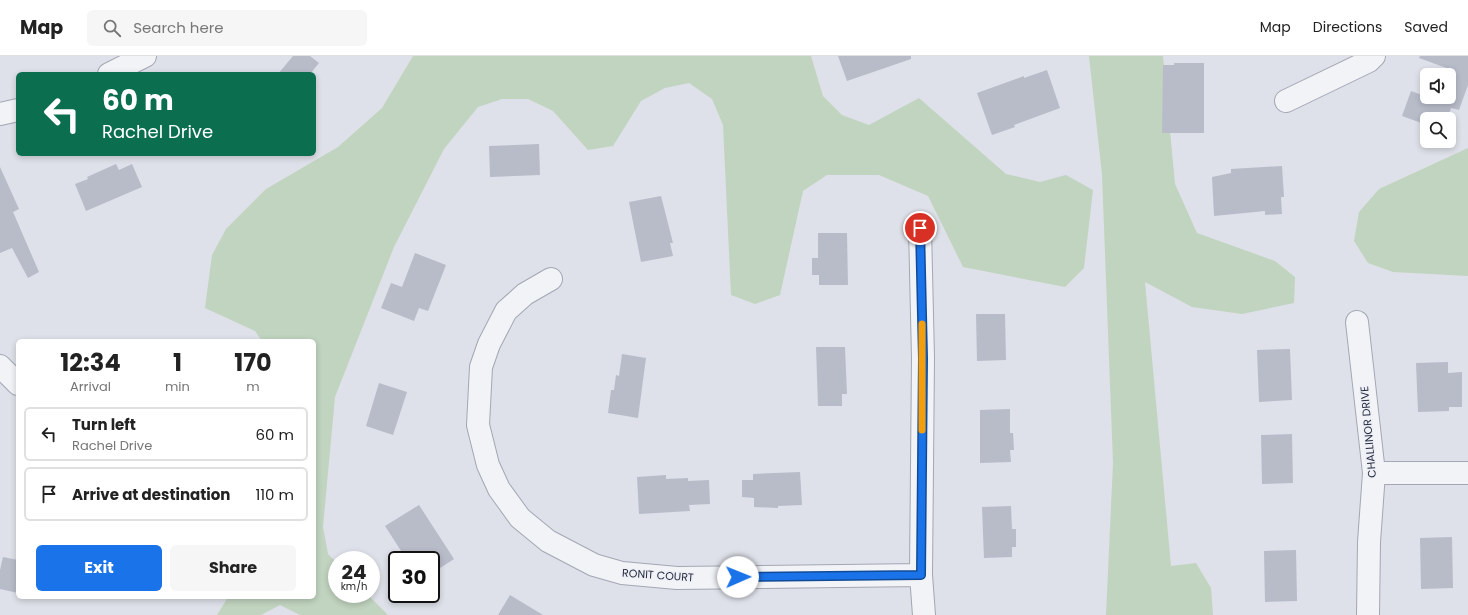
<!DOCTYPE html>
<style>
:root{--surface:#fff;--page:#f6f6f6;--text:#222;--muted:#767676;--line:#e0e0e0;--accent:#1a73e8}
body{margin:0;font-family:Poppins,sans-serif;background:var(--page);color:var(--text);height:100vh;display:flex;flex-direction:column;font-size:15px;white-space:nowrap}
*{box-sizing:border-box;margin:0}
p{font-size:13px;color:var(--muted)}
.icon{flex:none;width:22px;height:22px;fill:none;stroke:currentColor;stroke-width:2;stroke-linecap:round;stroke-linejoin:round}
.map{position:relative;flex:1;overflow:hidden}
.side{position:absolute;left:16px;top:283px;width:300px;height:260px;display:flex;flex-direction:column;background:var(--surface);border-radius:6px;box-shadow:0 2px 6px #0003}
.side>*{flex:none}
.guide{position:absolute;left:16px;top:16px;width:300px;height:84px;border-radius:6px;box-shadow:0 2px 6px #0003;background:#0b6e4f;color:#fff;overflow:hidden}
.fabs{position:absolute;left:1420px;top:12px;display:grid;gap:8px}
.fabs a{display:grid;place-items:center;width:36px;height:36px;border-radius:6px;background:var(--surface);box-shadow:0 2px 6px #0003;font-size:20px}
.speed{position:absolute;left:328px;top:495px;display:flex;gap:8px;font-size:20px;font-weight:700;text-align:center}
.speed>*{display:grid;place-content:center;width:52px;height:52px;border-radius:50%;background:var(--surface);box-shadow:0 2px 6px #0003;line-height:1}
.speed small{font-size:10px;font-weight:400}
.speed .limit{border:2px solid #111;border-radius:6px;background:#fff;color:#111}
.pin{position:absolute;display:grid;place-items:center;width:34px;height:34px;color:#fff;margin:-17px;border:2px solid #fff;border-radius:50%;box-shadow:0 1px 4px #0007}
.me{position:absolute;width:44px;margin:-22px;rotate:89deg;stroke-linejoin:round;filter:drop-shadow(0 0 3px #0008)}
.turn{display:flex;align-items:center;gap:14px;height:84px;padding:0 20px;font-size:18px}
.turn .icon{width:52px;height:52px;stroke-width:2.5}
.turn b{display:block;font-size:28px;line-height:34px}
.eta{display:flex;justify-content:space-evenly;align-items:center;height:68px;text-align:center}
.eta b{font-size:24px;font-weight:700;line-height:28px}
.button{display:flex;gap:8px;margin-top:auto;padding:8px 20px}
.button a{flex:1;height:46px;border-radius:6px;background:var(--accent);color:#fff;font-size:16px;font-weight:700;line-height:46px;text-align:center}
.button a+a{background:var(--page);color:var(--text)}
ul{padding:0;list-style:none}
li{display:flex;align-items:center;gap:12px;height:54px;margin:0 8px 6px;padding:0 12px;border:2px solid var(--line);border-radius:6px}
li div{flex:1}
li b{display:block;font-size:15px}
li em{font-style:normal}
header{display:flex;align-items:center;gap:24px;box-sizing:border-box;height:56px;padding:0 20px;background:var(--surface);border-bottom:1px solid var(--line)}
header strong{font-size:19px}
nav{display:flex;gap:22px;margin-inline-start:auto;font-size:14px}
.search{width:280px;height:36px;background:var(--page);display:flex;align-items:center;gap:10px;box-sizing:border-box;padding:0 14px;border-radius:6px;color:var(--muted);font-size:15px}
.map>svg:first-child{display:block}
.green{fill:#c1d4bf}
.building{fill:#b8bcc9}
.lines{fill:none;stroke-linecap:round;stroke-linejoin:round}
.minor-casing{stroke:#a3a7b3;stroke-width:24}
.minor{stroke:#f1f3f7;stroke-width:22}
.route-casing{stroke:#114b97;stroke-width:10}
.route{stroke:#1a73e8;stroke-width:7}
.slow{stroke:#f59e0b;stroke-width:7}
.labels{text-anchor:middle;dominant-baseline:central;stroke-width:3;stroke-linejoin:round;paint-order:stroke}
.street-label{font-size:11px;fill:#262d41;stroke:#eef0f6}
</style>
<header>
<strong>Map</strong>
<div class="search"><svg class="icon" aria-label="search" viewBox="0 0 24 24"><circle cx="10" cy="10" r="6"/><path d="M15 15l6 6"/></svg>Search here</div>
<nav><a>Map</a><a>Directions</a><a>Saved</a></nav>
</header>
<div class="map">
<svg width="1468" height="559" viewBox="0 0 1468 559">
<rect width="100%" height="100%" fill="#dee1e9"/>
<path class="green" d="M413,0H811L823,40L842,59L869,69L919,42L1006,118L1040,126L1066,119L1093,134L1084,212L1065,231L963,211L928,140L879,119H827L803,135L780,239L755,248L731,239L723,69L712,43L689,27L665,32L641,45L613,90L588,94L553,55L528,43H502L478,51L444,93L394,191L335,341L323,471L328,498L337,507V538H367L388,559H300L280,549L261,559H217L228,541H314V285H262L255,275L205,252L212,199L226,173L266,133L338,91L382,52Z
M1089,0H1163L1175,128L1197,177L1275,205L1295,221L1294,247L1242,258L1192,251L1145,226L1171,510L1196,507L1211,532L1213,559H1106L1113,407L1102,119Z
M1468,92V220L1393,216L1368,207L1354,185L1359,156L1379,133Z"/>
<path class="building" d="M293,0H310L319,7L310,18H278Z
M838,0H911V3L847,25Z
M1420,0H1468V29L1459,54L1451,52L1447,63H1427V69L1402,60L1411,35L1438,45L1439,41H1449V19H1447L1449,13L1419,2Z
M1174,7H1204V77H1162L1163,9H1174Z
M1047,14L1060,52L1014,69L1015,71L992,79L977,37L1024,20V22Z
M539,88L540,119L490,121L489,90Z
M116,108L119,114L132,108L142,131L86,155L75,128L88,123L87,121Z
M1282,110L1284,141H1281L1282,158L1265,159V155L1214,160L1212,121L1231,117V113Z
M0,111L19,153L13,156L39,216L28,222L12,192L0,197Z
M661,140L673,187H670L673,200L641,206L629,146Z
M818,177H847L848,229H819V219H812V202H818Z
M415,197L446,209L428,255L419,252L414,265L381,252L391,227L402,231Z
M976,258H1005L1006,304L977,305Z
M816,291H845L847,338H842V350H818Z
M1290,293L1292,344L1259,346L1257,294Z
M622,298L646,302L638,362L608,357L611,334H614L616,319L619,320Z
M1448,306V317L1462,316V351H1449V355L1418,356L1416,307Z
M379,327L407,336L393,379L366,370Z
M1010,353V377H1013L1014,394H1010L1011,406L980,407V354Z
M1292,378L1293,427L1262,428L1261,379Z
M800,416L802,449L778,450V452L754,451V442L742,441V424H753V418Z
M666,419V423L688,422V425L709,424L710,448L689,449L690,455L639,458L637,421Z
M419,449L454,503L434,516L431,512V504H407L385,470Z
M1011,450L1012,473H1016V491H1012V501L984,502L982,451Z
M1452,481L1453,532L1421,533L1420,482Z
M1296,494L1297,545L1265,546L1264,495Z
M3,501L18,504V537L0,533V514Z
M510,539L543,559H498Z"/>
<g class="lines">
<defs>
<path id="minor" d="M109,18L145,0
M1286,45L1369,5L1374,0
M0,58L18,54
M920,172L923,302L921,519L924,559
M551,223L525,238L506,255L489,288L481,311L478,369L488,409L499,433L520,462L548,485L594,509L622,517L677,522L921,519
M1357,266L1374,417L1369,486L1368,559
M0,310L18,328
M1374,417H1468"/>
</defs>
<use href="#minor" class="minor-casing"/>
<use href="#minor" class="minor"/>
</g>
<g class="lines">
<defs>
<path id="route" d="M738,521L921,519L923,302L920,172"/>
</defs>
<use href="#route" class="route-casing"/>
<use href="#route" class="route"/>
<path class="slow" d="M922,268V374"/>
</g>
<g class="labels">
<g class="street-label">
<text transform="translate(1368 376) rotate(-95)">CHALLINOR DRIVE</text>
<text transform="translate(658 519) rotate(4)">RONIT COURT</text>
</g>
</g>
</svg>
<div class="fabs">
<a><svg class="icon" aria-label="sound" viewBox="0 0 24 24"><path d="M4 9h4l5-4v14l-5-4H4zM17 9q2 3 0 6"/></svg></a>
<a><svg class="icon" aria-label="search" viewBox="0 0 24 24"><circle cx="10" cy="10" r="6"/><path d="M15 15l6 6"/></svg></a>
</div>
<div class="speed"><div>24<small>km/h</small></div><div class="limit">30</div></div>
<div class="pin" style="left:920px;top:172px;background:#d93025"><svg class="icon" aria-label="arrive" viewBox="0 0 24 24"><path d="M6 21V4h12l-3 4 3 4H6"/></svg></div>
<svg class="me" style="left:738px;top:521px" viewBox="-20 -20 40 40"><circle r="19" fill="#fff"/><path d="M0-13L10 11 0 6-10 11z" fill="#1a73e8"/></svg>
<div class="guide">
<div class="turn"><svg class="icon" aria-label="left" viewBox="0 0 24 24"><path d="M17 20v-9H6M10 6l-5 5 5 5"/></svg><div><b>60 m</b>Rachel Drive</div></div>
</div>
<section class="side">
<div class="eta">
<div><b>12:34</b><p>Arrival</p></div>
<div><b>1</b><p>min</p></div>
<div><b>170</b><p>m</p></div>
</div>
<ul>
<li><svg class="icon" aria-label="left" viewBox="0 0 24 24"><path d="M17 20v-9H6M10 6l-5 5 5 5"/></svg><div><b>Turn left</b><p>Rachel Drive</p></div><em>60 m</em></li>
<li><svg class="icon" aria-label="arrive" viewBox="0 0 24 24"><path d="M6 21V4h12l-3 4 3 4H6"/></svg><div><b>Arrive at destination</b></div><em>110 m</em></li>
</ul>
<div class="button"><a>Exit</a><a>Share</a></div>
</section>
</div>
